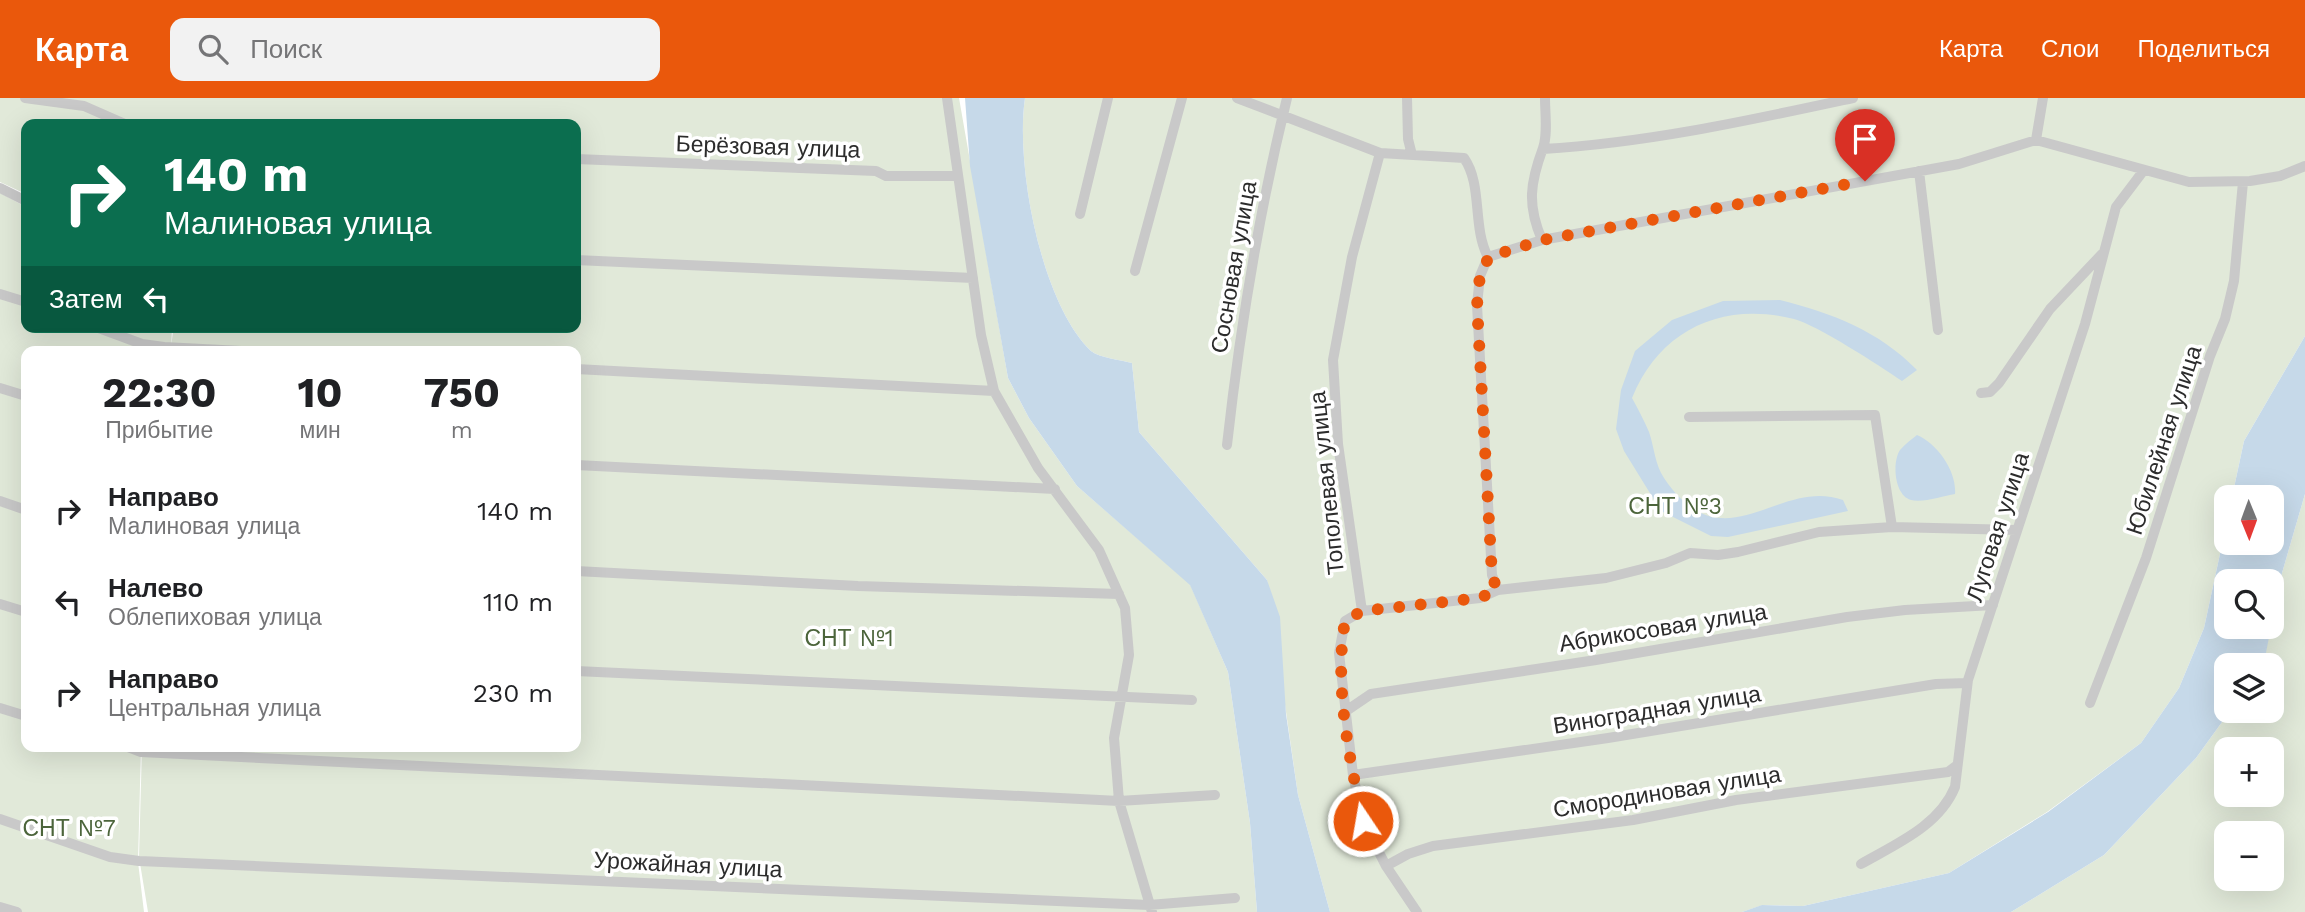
<!DOCTYPE html>
<html lang="ru">
<meta charset="utf-8">
<style>
:root{--surface:#fff;--page:#f2f2f2;--text:#202124;--muted:#757577;--accent:#ea580c}
body{margin:0;font-family:"Work Sans",sans-serif;background:var(--page);color:var(--text);height:100vh;display:flex;flex-direction:column;font-size:26px;white-space:nowrap}
*{box-sizing:border-box;margin:0}
p{font-size:23px;color:var(--muted)}
.icon{flex:none;width:38px;height:38px;fill:none;stroke:currentColor;stroke-width:2;stroke-linecap:round;stroke-linejoin:round}
.map{position:relative;flex:1;overflow:hidden}
.side{position:absolute;left:21px;top:248px;width:560px;height:406px;display:flex;flex-direction:column;background:var(--surface);border-radius:14px;box-shadow:0 7px 28px #0002}
.side>*{flex:none}
.guide{position:absolute;left:21px;top:21px;width:560px;height:214px;border-radius:14px;box-shadow:0 7px 28px #0002;background:#0b6e4f;color:#fff;overflow:hidden}
.needle{width:46px;rotate:179deg}
.controls{position:absolute;left:2214px;top:387px;display:grid;gap:14px}
.controls a{display:grid;place-items:center;width:70px;height:70px;border-radius:14px;background:var(--surface);box-shadow:0 7px 28px #0002;font-size:35px}
.pin{position:absolute;display:grid;place-items:center;width:60px;height:60px;color:#fff;margin:-72px -30px;border-radius:50% 50% 50% 0;rotate:-45deg;box-shadow:0 0 7px #0007}
.pin .icon{rotate:45deg}
.me{position:absolute;width:77px;margin:-38px;rotate:348deg;stroke-linejoin:round;filter:drop-shadow(0 0 5px #0008)}
.turn{display:flex;align-items:center;gap:24px;height:147px;padding:0 28px;font-size:32px}
.turn .icon{width:91px;height:91px;stroke-width:2.5}
.turn b{display:block;font-size:49px;line-height:60px}
.then{display:flex;align-items:center;height:66px;padding:0 28px;background:#0003;gap:14px;font-size:26px}
.eta{display:flex;justify-content:space-evenly;align-items:center;height:119px;text-align:center}
.eta b{font-size:42px;font-weight:700;line-height:49px}
ul{padding:0;list-style:none}
li{display:flex;align-items:center;gap:21px;height:91px;padding:0 28px}
li div{flex:1}
li b{display:block;font-size:26px}
li em{font-style:normal}
header{display:flex;align-items:center;gap:42px;box-sizing:border-box;height:98px;padding:0 35px;background:var(--accent);color:#fff}
header strong{font-size:33px}
nav{display:flex;gap:38px;margin-inline-start:auto;font-size:24px}
.search{width:490px;height:63px;background:var(--page);display:flex;align-items:center;gap:18px;box-sizing:border-box;padding:0 24px;border-radius:14px;color:var(--muted);font-size:26px}
.map>svg:first-child{display:block}
.green{fill:#e1e9d9;fill-rule:evenodd}
.water{fill:#c6d9e9}
.lines{fill:none;stroke-linecap:round;stroke-linejoin:round}
.street{stroke:#c9c9c9;stroke-width:10}
.route{stroke:#ea580c;stroke-width:12;stroke-dasharray:0 21.6}
.labels{text-anchor:middle;dominant-baseline:central;stroke-width:7;stroke-linejoin:round;paint-order:stroke}
.street-label{font-size:23px;fill:#2c2c2c;stroke:#fff}
.park-label{font-size:23px;fill:#4c653b;stroke:#fff}
</style>
<header>
<strong>Карта</strong>
<div class="search"><svg class="icon" aria-label="search" viewBox="0 0 24 24"><circle cx="10" cy="10" r="6"/><path d="M15 15l6 6"/></svg>Поиск</div>
<nav><a>Карта</a><a>Слои</a><a>Поделиться</a></nav>
</header>
<div class="map">
<svg width="2305" height="814" viewBox="0 0 2305 814">
<rect width="100%" height="100%" fill="#fff"/>
<path class="green" d="M0,0H959L1008,280L1029,320L1077,388L1190,486L1228,574L1250,725L1257,814H148L139,759L142,649H576V254H26V649H141L138,764L144,814H0V95L26,109V229H172L171,248L174,229H576V26H26V96L0,84Z
M1025,0H2305V238L2244,343L2232,399H2226V428L2204,530L2179,590L2141,645L2047,714L1949,775L1803,808L1763,807L1742,814H1330L1298,697L1267,482L1139,334L1132,265C1121,262 1100,260 1091,253C1041,205 1015,67 1025,0Z
M2305,396V814H2011L2104,757L2196,660L2230,613L2272,612V567H2262L2282,475ZM2226,651H2272V696H2226ZM2226,735H2272V780H2226Z"/>
<path class="water" d="M965,0H1025C1015,67 1041,205 1091,253C1100,260 1121,262 1132,265L1139,334L1267,482L1280,519L1286,616L1298,697L1330,814H1257L1250,725L1228,574L1190,487L1077,388L1029,320L1008,280L970,68Z
M1780,202C1832,215 1879,233 1917,272L1902,283C1880,268 1817,227 1794,221C1723,203 1660,231 1632,300C1638,311 1644,322 1649,334C1654,348 1655,367 1664,380C1724,469 1777,379 1843,402L1848,413L1728,439L1711,438L1661,413L1624,353L1616,331L1621,292L1635,253L1672,222L1723,203Z
M2305,238V396L2282,475L2272,527V483H2226V528L2271,529L2264,565L2226,567V612L2230,613L2196,660L2104,757L2011,814H1742L1762,807L1803,808L1949,775L2048,714L2141,645L2179,590L2204,530L2226,428V444H2272V399H2232L2244,343Z
M1917,337C1938,346 1957,374 1955,396C1943,398 1923,405 1911,402C1894,397 1892,364 1900,352C1905,346 1912,341 1917,337Z"/>
<g class="lines">
<path class="street" d="M25,0L84,8L125,26
M947,0L981,237L994,293L1038,370L1099,452L1125,510L1129,557L1114,640L1119,703L1152,814
M1237,0L1380,55L1464,60C1483,87 1472,129 1488,159L1542,142L1959,66L2036,42L2189,84L2250,83L2280,78L2305,68
M1407,0L1408,41L1412,57
M2036,42L2043,0
M1543,51C1647,45 1751,22 1853,0
M1380,55L1352,159L1333,262L1338,346L1362,513L1345,523L1339,555L1353,677L1363,723L1386,768L1417,814
M576,61L876,73L886,78H957
M1919,73L1938,232
M0,90L26,103
M1080,116L1108,0
M1542,142C1527,107 1530,85 1543,50C1548,37 1545,15 1545,0
M1488,159L1480,178L1477,207L1492,477L1498,492
M576,162L973,180
M1135,173L1182,0
M0,196L26,204
M96,229L142,246L164,249L263,254
M576,271L994,293
M0,290L26,298
M1981,295L1990,294L1999,285L2050,211L2102,156
M1689,319L1875,317L1892,429
M1227,347C1240,230 1259,114 1287,0
M576,367L1055,391
M0,403L26,412
M576,473L858,488L1119,496
M0,506L26,514
M1362,513L1480,500L1498,492L1606,480L1666,465L1690,455L1718,457L1738,454L1819,434L1892,429L2017,432
M576,573L1192,602
M2090,605L2146,460L2210,258L2225,221L2234,183L2243,84
M0,610L26,618
M1346,613L1371,596L1596,562L1847,519L1905,512L1993,507
M128,649L141,654L1119,703L1215,697
M1353,677L1608,640L1936,586L1967,585
M0,721L110,759L139,763L1149,807L1235,800
M1861,766C1896,746 1939,728 1955,689L1968,582L2085,226L2116,109L2144,72
M1386,768L1408,756L1433,748L1633,722L1736,702L1948,674L1956,668
M0,809L17,814"/>
</g>
<g class="lines">
<path class="route" d="M1363,723C1349,659 1334,587 1345,523L1362,513L1480,500L1497,492L1492,477L1477,207L1480,177L1489,159L1542,142L1865,83"/>
</g>
<g class="labels">
<g class="street-label">
<text transform="translate(768 49) rotate(2)">Берёзовая улица</text>
<text transform="translate(1234 169) rotate(-80)">Сосновая улица</text>
<text transform="translate(2164 342) rotate(-72)">Юбилейная улица</text>
<text transform="translate(1327 385) rotate(-96)">Тополевая улица</text>
<text transform="translate(1998 429) rotate(-72)">Луговая улица</text>
<text transform="translate(1663 530) rotate(-9)">Абрикосовая улица</text>
<text transform="translate(1657 612) rotate(-9)">Виноградная улица</text>
<text transform="translate(1667 694) rotate(-9)">Смородиновая улица</text>
<text transform="translate(688 767) rotate(3)">Урожайная улица</text>
</g>
<g class="park-label">
<text x="1675" y="408">СНТ №3</text>
<text x="849" y="540">СНТ №1</text>
<text x="69" y="730">СНТ №7</text>
</g>
</g>
</svg>
<div class="controls">
<a><svg class="needle" viewBox="-14 -14 28 28"><path d="M0-13l5 13h-10z" fill="#e53935"/><path d="M0 13l5-13h-10z" fill="#757577"/></svg></a>
<a><svg class="icon" aria-label="search" viewBox="0 0 24 24"><circle cx="10" cy="10" r="6"/><path d="M15 15l6 6"/></svg></a>
<a><svg class="icon" aria-label="layers" viewBox="0 0 24 24"><path d="M12 4l9 5-9 5-9-5zM3 14l9 5 9-5"/></svg></a>
<a>+</a>
<a>−</a>
</div>
<div class="pin" style="left:1865px;top:83px;background:#d93025"><svg class="icon" aria-label="arrive" viewBox="0 0 24 24"><path d="M6 21V4h12l-3 4 3 4H6"/></svg></div>
<svg class="me" style="left:1363px;top:723px" viewBox="-20 -20 40 40"><circle r="17" fill="#ea580c" stroke="#fff" stroke-width="3"/><path d="M0-11L8 9 0 5-8 9z" fill="#fff"/></svg>
<div class="guide">
<div class="turn"><svg class="icon" aria-label="right" viewBox="0 0 24 24"><path d="M7 20v-9h11M14 6l5 5-5 5"/></svg><div><b>140 m</b>Малиновая улица</div></div>
<div class="then">Затем<svg class="icon" aria-label="left" viewBox="0 0 24 24"><path d="M17 20v-9H6M10 6l-5 5 5 5"/></svg></div>
</div>
<section class="side">
<div class="eta">
<div><b>22:30</b><p>Прибытие</p></div>
<div><b>10</b><p>мин</p></div>
<div><b>750</b><p>m</p></div>
</div>
<ul>
<li><svg class="icon" aria-label="right" viewBox="0 0 24 24"><path d="M7 20v-9h11M14 6l5 5-5 5"/></svg><div><b>Направо</b><p>Малиновая улица</p></div><em>140 m</em></li>
<li><svg class="icon" aria-label="left" viewBox="0 0 24 24"><path d="M17 20v-9H6M10 6l-5 5 5 5"/></svg><div><b>Налево</b><p>Облепиховая улица</p></div><em>110 m</em></li>
<li><svg class="icon" aria-label="right" viewBox="0 0 24 24"><path d="M7 20v-9h11M14 6l5 5-5 5"/></svg><div><b>Направо</b><p>Центральная улица</p></div><em>230 m</em></li>
</ul>
</section>
</div>
